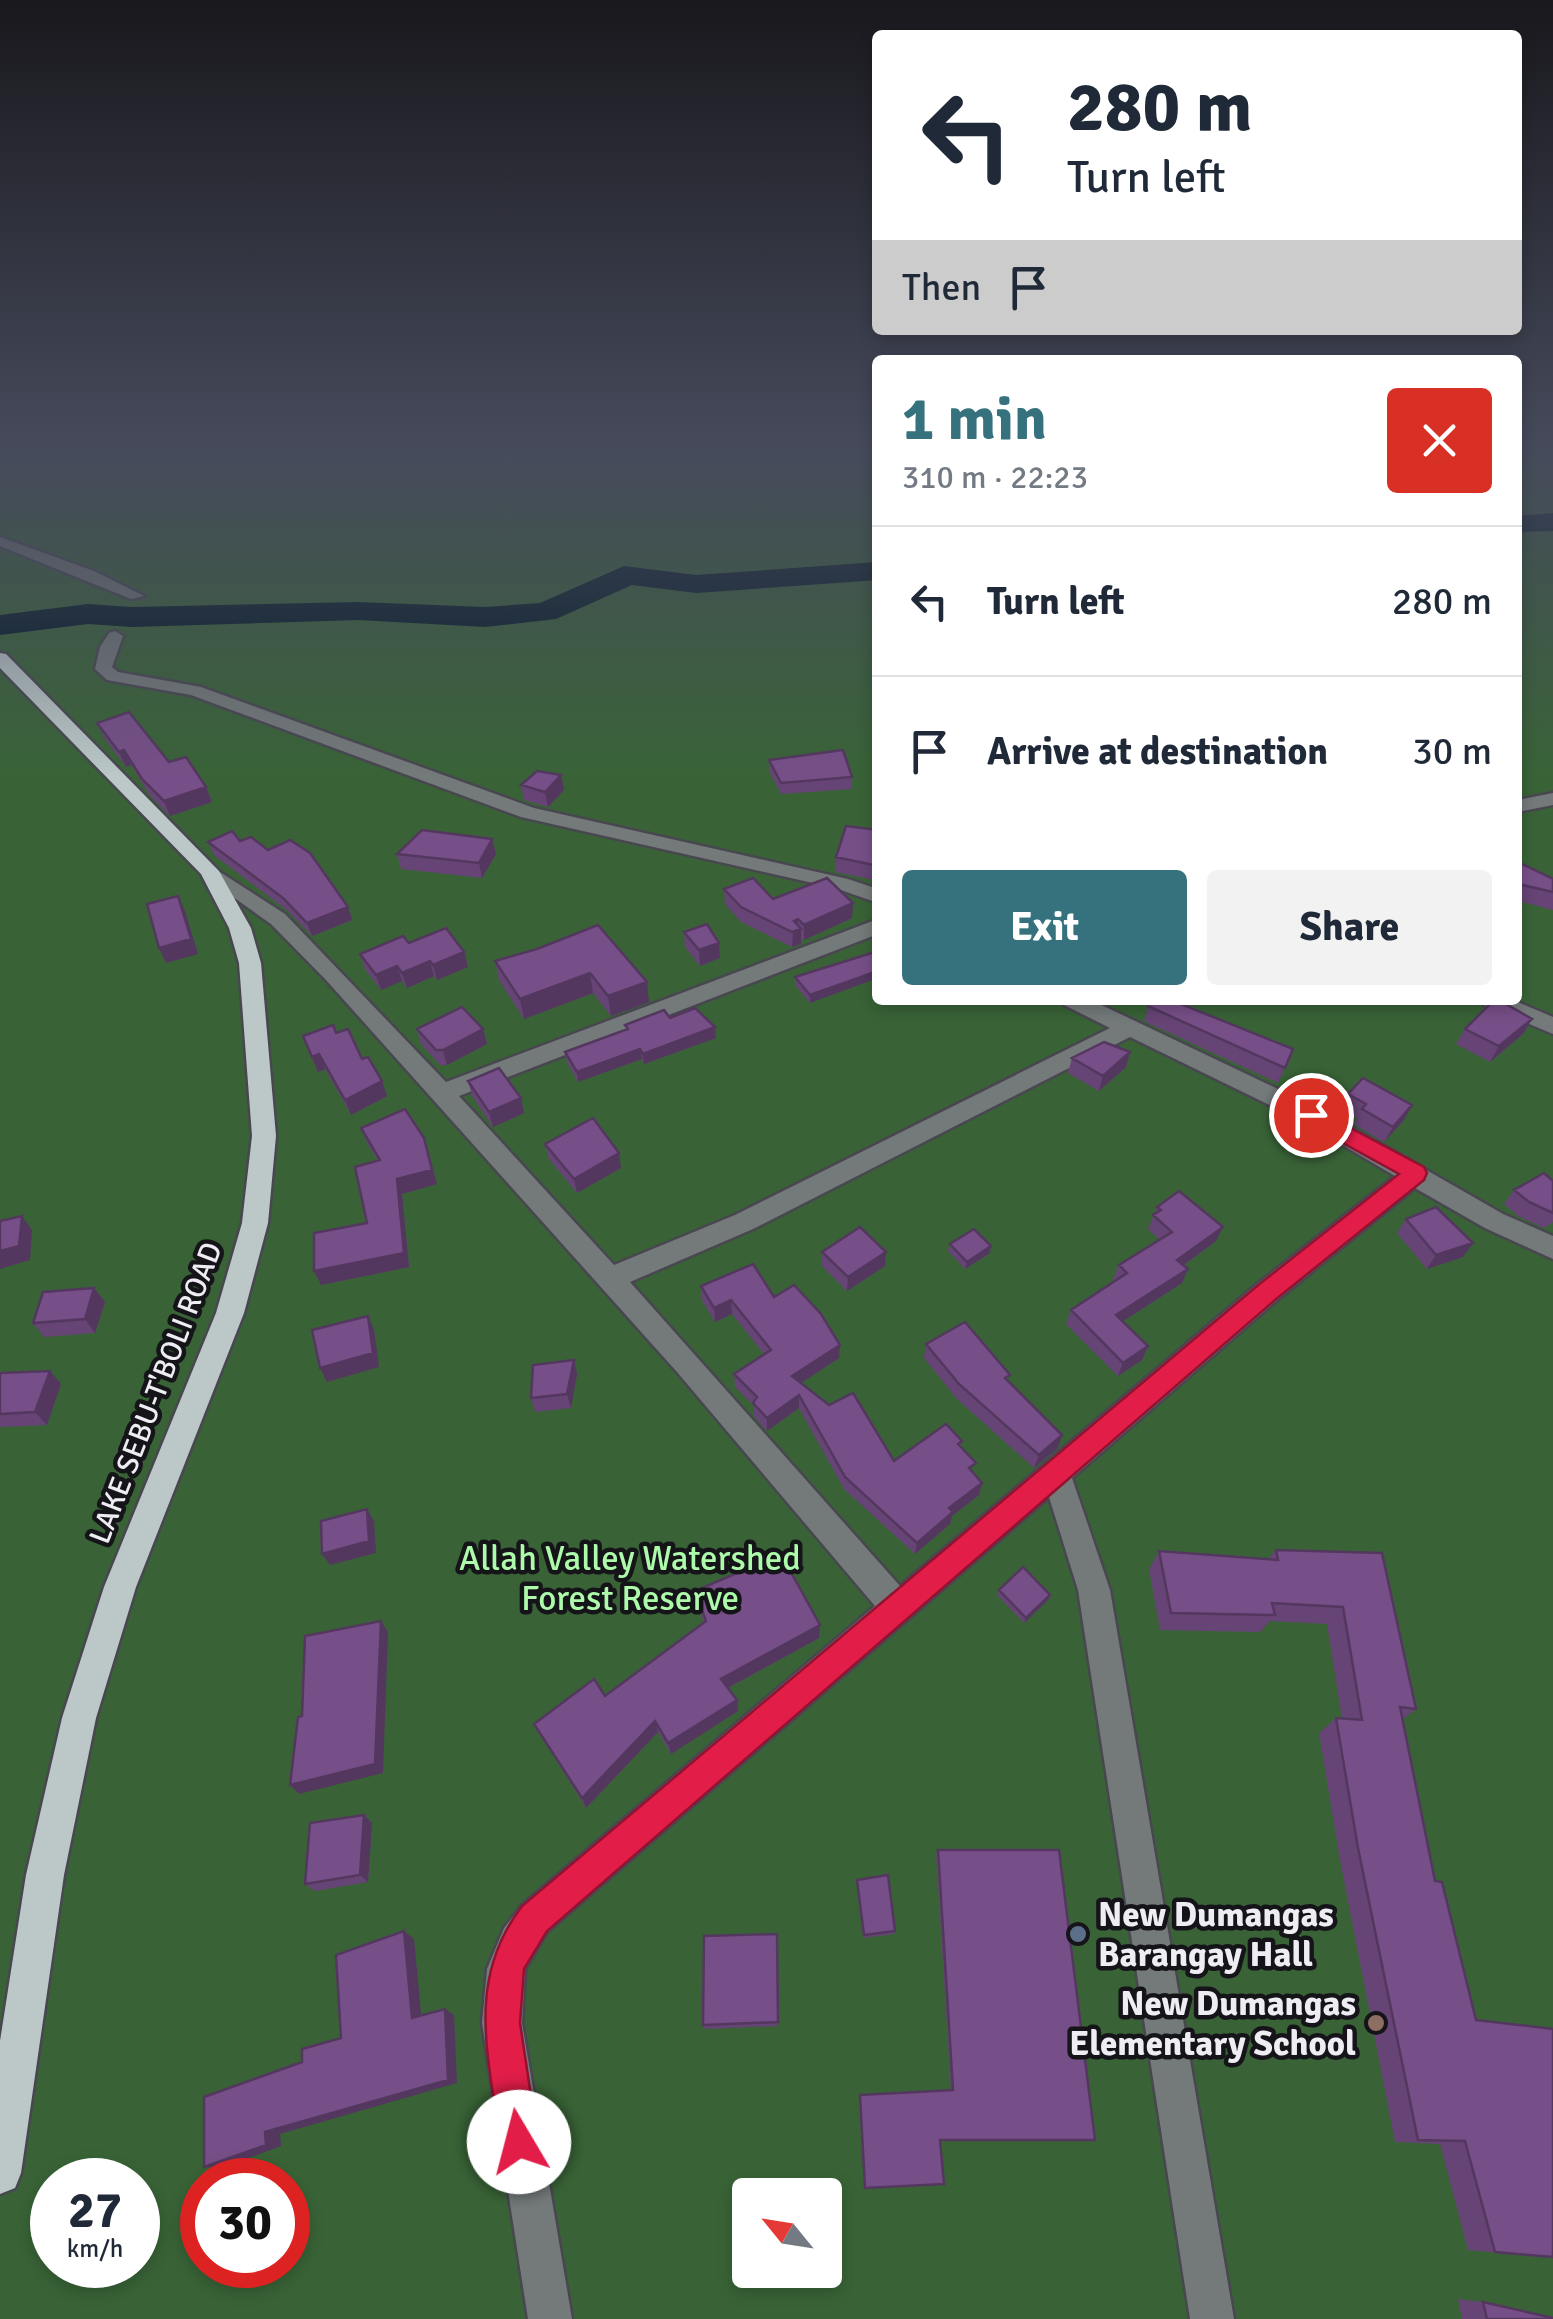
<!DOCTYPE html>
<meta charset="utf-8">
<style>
:root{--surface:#fff;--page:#f2f2f3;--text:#1f2937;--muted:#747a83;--line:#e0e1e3;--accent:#36727e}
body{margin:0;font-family:Signika,sans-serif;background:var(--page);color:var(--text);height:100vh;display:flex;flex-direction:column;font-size:38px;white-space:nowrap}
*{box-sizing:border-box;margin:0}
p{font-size:32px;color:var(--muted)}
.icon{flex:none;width:55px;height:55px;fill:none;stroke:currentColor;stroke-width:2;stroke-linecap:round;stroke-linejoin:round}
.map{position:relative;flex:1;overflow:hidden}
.sheet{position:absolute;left:872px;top:355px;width:650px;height:650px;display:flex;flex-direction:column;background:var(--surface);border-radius:10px;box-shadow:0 5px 15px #0003}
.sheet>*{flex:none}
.guide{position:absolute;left:872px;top:30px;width:650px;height:305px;border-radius:10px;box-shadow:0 5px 15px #0003;background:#fff;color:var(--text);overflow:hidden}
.needle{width:65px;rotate:300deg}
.fabs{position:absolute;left:732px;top:2178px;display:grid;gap:20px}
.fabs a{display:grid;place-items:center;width:110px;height:110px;border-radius:10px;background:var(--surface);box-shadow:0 5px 15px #0003;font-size:50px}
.speed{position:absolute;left:30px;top:2158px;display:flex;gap:20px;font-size:50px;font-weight:700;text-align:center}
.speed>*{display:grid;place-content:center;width:130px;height:130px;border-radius:50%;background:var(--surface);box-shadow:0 5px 15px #0003;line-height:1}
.speed small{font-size:25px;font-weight:400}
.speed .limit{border:15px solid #d22;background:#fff;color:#111}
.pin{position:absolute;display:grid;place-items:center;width:85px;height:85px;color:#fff;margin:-42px;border:5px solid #fff;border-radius:50%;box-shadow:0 2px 10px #0007}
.me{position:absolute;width:110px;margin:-55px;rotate:352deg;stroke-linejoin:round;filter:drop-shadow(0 0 8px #0008)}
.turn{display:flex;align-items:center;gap:35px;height:210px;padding:0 30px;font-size:45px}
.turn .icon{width:130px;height:130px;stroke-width:2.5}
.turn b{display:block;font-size:70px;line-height:85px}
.then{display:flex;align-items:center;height:95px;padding:0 30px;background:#0003;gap:20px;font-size:38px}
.round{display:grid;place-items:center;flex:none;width:105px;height:105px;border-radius:10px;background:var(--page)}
.overview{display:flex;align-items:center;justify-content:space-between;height:170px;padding:0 30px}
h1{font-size:60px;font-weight:700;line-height:75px;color:var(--accent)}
.primary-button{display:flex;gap:20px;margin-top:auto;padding:20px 30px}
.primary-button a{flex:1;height:115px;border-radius:10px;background:var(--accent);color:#fff;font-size:40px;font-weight:700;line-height:115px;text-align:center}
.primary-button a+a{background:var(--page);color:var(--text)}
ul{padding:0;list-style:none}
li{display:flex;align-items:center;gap:30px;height:150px;padding:0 30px;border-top:2px solid var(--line)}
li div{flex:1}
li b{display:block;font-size:38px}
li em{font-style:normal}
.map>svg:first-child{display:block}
.green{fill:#396337;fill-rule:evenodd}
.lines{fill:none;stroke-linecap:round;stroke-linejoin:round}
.river{fill:#011824;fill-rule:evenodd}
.minor-casing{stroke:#484750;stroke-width:5}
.major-casing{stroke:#484750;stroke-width:5}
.minor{fill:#747a7a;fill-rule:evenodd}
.major{fill:#bbc8c7;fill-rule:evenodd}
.wall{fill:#664475}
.shaded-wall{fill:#53375f}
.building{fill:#774f88;stroke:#53375f;stroke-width:2.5}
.route{fill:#e11d48;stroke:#92132f;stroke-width:2.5}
.service-dot{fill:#5c6f8a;stroke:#151519;stroke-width:4}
.education-dot{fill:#8d6e63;stroke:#151519;stroke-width:4}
.labels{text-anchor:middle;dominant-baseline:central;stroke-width:9;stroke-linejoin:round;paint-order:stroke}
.street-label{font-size:30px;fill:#eeedf3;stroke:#151519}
.near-park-label{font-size:35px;fill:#aefaab;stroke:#151519}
.near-poi-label{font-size:35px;font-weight:bold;fill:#eeedf3;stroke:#151519;text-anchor:start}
</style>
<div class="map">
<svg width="1553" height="2319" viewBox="0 0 1553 2319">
<rect width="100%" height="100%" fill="#2d2c35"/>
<path class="green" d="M0,452H877L878,1000H1518V452H1553V2319H0ZM52,2180H138V2265H52ZM202,2180H288V2265H202ZM750,2195H825V2270H750Z"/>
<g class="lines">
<path class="river" d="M1553,513V531L1518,532V516Z
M878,562V580L696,593L632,585L556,619L485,627L358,620L132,627L88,624L0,635V615L88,604L132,607L358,602L485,607L540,603L624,566L696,575Z"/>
<defs>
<path id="minor" d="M0,537L94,571L144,596L131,599L0,546Z
M115,631L123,636L112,667L118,672L201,687L534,808L848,879L878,889V903L835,888L521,817L191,695L107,680L95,669L100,647L109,633Z
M1553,793V805L1518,812V800Z
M209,865L285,914L446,1082L878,919V934L459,1096L614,1265L735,1215L1110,1028L1064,1005L1061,1000H1091L1320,1109L1503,1214L1553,1236V1259L1485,1228L1415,1188L1276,1301L1072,1478L1110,1590L1234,2319H1190L1078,1590L1049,1497L547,1932L525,1969L522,2023L572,2319H528L482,2023L487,1969L504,1928L521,1906L875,1606L677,1372L326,980L271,924L202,875V867ZM1130,1037L1302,1121L1395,1176L1256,1285L900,1586L630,1282L753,1229Z
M1481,1000H1513L1553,1017V1034L1484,1005Z"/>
<path id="major" d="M0,653L6,654L219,871L251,928L261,963L276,1136L268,1223L244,1313L136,1587L96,1718L64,1875L21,2173L15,2188L0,2194V2041L26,1875L62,1718L104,1587L216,1313L242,1223L252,1136L239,963L229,928L201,874L0,668Z"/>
</defs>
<use href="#minor" class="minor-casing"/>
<use href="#major" class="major-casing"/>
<use href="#minor" class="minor"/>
<use href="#major" class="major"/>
</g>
<path class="wall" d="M97,723L169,762L206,787L212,802L170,816L149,794L131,765L126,767L104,738Z
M769,760L852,777V789L781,794L769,771Z
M561,775L564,790L548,807L524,800L521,785Z
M878,830V881L836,872V857Z
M492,839L496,854L482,878L401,869L397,854Z
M240,841L268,850L348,907L352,920L312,936L288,911L214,855L208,842Z
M1518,862L1553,879V910L1518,901Z
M724,889L773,899L852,918L804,940L801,938V944L792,947L741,922L725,904Z
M684,932L720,958L700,966L685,947Z
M409,943L464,952L468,967L437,980L434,976L407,988L402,981L381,990L365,969L360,954Z
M537,949L649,1002L611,1016L593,993L524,1019L499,980L495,961Z
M878,951L810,1003L795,985V977Z
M1150,1000L1293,1049L1278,1083L1144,1021Z
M670,1018L715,1027L716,1038L644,1064L642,1059L578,1082L567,1062L565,1052L626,1030L625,1025Z
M1532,1019L1523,1034L1490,1062L1456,1044L1465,1029Z
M417,1029H483L487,1044L447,1065H440L421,1044Z
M336,1033L362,1059L387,1096L351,1115L325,1069L318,1072L303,1036Z
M1130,1052L1126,1067L1099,1091L1068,1073L1072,1058Z
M468,1081L524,1113L493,1127L472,1096Z
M1348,1094L1412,1105L1404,1120L1384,1142L1354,1124L1357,1118L1340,1109Z
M361,1128L424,1138L437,1184L402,1194L409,1267L321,1285L314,1271L367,1223L378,1161L367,1143Z
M545,1144L621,1168L577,1193L549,1159Z
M1553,1181V1222L1544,1228L1518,1216L1504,1204L1514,1190Z
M1157,1207L1216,1241L1184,1265L1188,1269L1182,1283L1122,1322L1148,1346L1142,1360L1118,1376L1066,1324L1071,1310L1115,1281L1113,1279L1119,1265L1160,1240L1148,1229Z
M1406,1219L1473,1243L1463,1257L1427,1269L1397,1233Z
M950,1244L990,1253L965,1269L948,1251Z
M822,1252H886L885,1266L847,1291L822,1266Z
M701,1286L774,1297L840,1345L839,1358L801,1383L894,1461L962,1441L960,1446L973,1472L982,1483L979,1495L952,1516L950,1524L915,1554L844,1489L799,1408L767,1431L754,1416V1406L735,1387L734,1374L764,1354L732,1314L715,1322L702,1300Z
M94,1288L105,1302L95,1333L44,1337L33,1323Z
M926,1344L1008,1382L1058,1448L1034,1468L956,1398L924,1358Z
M574,1360L577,1374L571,1408L535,1412L531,1398Z
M0,1373L61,1384L47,1425L0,1427Z
M1276,1550L1382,1553L1416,1709L1402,1720L1435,1881L1476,2020L1553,2029V2258L1468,2250L1440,2144L1395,2142L1340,1860L1319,1733L1336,1718L1342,1719L1327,1624L1270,1621L1260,1632L1160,1630L1149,1569L1159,1551L1268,1559Z
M999,1590L1050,1595L1048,1600L1024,1623L997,1595Z
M695,1591L820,1625L819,1638L728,1688L738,1711L671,1754L658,1732L586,1808L534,1724L605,1696L704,1623L697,1604Z
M364,1815L372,1823L368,1882L315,1891L305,1884Z
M938,1850L1095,2140L940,2141L942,2184L864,2188L860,2095L951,2091L936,1854Z
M857,1880L895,1931L894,1934L863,1938Z
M778,2022V2026L705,2029L703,2025Z
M1458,2299L1483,2302L1553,2319H1462Z"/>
<path class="shaded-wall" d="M124,750L131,765L126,767L119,752Z
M561,775L564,790L548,807L545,792Z
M206,787L212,802L170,816L164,801Z
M492,839L496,854L482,878L479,863Z
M178,896L185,911L198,954L166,963L159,948Z
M853,903L852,918L804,940V925Z
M348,907L352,920L312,936L307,923Z
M798,919V930L801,929V944L792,947L794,921Z
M719,943L720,958L700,966L699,950Z
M464,952L468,967L437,980L433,965Z
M430,961L434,976L407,988L402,973Z
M397,966L402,981L381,990L376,975Z
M878,971V978L810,1003V995Z
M590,973L593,993L524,1019L520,999Z
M647,982L649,1002L611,1016L608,996Z
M1532,1019L1523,1034L1490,1062L1499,1046Z
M715,1027L716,1038L644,1064L643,1054Z
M483,1029L487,1044L447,1065L443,1050Z
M640,1049L642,1059L578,1082L577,1072Z
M1130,1052L1126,1067L1099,1091L1103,1076Z
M319,1054L325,1069L318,1072L312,1057Z
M382,1081L387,1096L351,1115L345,1100Z
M521,1098L524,1113L493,1127L489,1112Z
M1412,1105L1404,1120L1384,1142L1393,1127Z
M424,1138L437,1184L402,1194L409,1267L321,1285L314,1271L404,1253L397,1179Z
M619,1153L621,1168L577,1193L574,1179Z
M22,1216L32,1230L30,1260L0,1269V1251Z
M1223,1227L1216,1241L1171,1274L1177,1260Z
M1473,1243L1463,1257L1427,1269L1436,1255Z
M991,1246L990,1253L965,1269L967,1262Z
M886,1252L885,1266L847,1291L848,1277Z
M1188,1269L1182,1283L1111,1329L1116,1315Z
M94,1288L105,1302L95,1333L85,1319Z
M731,1300L732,1314L715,1322L714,1308Z
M368,1316L374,1329L379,1367L327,1382L320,1368Z
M840,1345L839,1358L792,1389V1376Z
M1148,1346L1142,1360L1118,1376L1123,1363Z
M574,1360L577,1374L571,1408L567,1394Z
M50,1371L61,1384L47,1425L35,1412Z
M799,1395V1408L767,1431V1418Z
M1062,1435L1058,1448L1034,1468L1039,1455Z
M982,1483L979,1495L952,1516L950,1524L915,1554L917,1543L949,1508Z
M367,1509L374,1521L376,1553L330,1565L322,1554Z
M1050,1595L1048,1600L1024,1623L1026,1618Z
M381,1621L388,1632L383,1773L299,1794L290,1785Z
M820,1625L819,1638L722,1691L721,1679Z
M737,1700L738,1711L671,1754L668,1743Z
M655,1721L658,1732L586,1808L582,1798Z
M364,1815L372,1823L368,1882L360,1875Z
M404,1931L414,1939L422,2023L412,2018Z
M445,2009L454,2015L457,2083L280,2134L281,2146L221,2168L204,2167L265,2132Z"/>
<path class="building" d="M129,712L169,762L186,757L206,787L164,801L142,779L124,750L119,752L97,723Z
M843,750L852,777L781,783L769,760Z
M537,771L561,775L545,792L521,785Z
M846,826L878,830V866L836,857Z
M422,830L492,839L479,863L397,854Z
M232,831L240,841L251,837L268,850L290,840L310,853L348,907L307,923L283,898L208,842Z
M1518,862L1553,879V892L1518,884Z
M753,878L773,899L827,878L853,903L804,925L798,919L794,921L801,929L792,932L741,907L724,889Z
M178,896L191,939L159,948L147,904Z
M707,924L719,943L699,950L684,932Z
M598,925L647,982L608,996L590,973L520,999L495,961L537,949Z
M446,928L464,952L433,965L430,961L402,973L397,966L376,975L360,954L403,936L409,943Z
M878,951V971L810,995L795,977Z
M1150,1000H1171L1293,1049L1285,1068L1148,1006Z
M1494,1000H1499L1532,1019L1499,1046L1465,1029Z
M462,1007L483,1029L443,1050H436L417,1029Z
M695,1008L715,1027L643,1054L640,1049L577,1072L565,1052L628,1029L625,1025L664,1010L670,1018Z
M333,1025L336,1033L348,1029L362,1059L368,1057L382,1081L345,1100L319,1054L312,1057L303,1036Z
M1104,1042L1130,1052L1103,1076L1072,1058Z
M499,1068L521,1098L489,1112L468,1081Z
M1363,1078L1412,1105L1393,1127L1362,1109L1366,1104L1348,1094Z
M405,1109L424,1138L432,1170L397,1179L404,1253L314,1271V1233L367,1223L355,1167L380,1160L361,1128Z
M593,1118L619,1153L574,1179L545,1144Z
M1544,1173L1553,1181V1213L1529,1202L1514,1190Z
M1179,1191L1223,1227L1177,1260L1188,1269L1116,1315L1148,1346L1123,1363L1071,1310L1127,1273L1119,1265L1172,1232L1153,1215L1161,1210L1157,1207Z
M1436,1207L1473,1243L1436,1255L1406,1219Z
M22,1216L19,1246L0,1251V1221Z
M860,1227L886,1252L848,1277L822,1252Z
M974,1229L991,1246L967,1262L950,1244Z
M753,1264L774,1297L794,1285L821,1314L840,1345L792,1376L829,1405L853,1393L894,1461L946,1424L962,1441L958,1444L976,1463L969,1468L982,1483L949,1508L953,1512L917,1543L845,1477L799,1395L767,1418L753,1403L757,1397L734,1374L771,1350L731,1300L714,1308L701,1286Z
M94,1288L85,1319L33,1323L43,1292Z
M368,1316L373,1353L320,1368L312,1330Z
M965,1322L1010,1375L1005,1378L1062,1435L1039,1455L959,1384L926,1344Z
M574,1360L567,1394L531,1398L533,1365Z
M50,1371L35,1412L0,1414V1373Z
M367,1509L369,1541L322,1554L321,1521Z
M1276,1550L1382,1553L1416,1709L1400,1707L1435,1881L1442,1882L1476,2020L1553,2029V2257L1495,2252L1465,2141L1418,2140L1358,1848L1336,1718L1362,1720L1343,1607L1272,1603L1275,1615L1171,1613L1159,1551L1278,1560Z
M781,1554L820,1625L721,1679L737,1700L668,1743L655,1721L582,1798L534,1724L594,1679L605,1696L706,1621L695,1591Z
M1023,1567L1050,1595L1026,1618L999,1590Z
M381,1621L375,1764L290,1785L298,1717L302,1716L305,1636Z
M364,1815L360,1875L305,1884L310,1823Z
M938,1850H1059L1095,2140H940L944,2184L865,2188L860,2095L953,2090Z
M888,1875L895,1931L864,1935L857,1880Z
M404,1931L412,2018L445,2009L448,2080L265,2132L266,2145L204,2167V2097L302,2062V2049L341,2038L336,1955Z
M777,1934L778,2022L703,2025L704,1936Z
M1483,2302L1553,2318V2319H1487Z"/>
<linearGradient id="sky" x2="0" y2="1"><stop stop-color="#19181d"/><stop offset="0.58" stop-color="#464b5c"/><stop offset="1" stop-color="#464b5c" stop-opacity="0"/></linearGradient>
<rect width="1553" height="777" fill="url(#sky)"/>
<path class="route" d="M1311,1107L1424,1167L1427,1173L1424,1180L1275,1300L547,1931L524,1969L520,2023L538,2142L533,2155L519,2161L506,2155L500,2142C489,2056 465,1981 522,1906L1257,1286L1399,1174L1303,1121L1300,1115L1303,1109Z"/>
<circle class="service-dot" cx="1078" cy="1934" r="10"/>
<circle class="education-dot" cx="1376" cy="2023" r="10"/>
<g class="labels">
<g class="street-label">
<text transform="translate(156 1393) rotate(-69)">LAKE SEBU-T'BOLI ROAD</text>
</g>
<g class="near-park-label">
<text x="630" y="1558">Allah Valley Watershed<tspan x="630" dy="40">Forest Reserve</tspan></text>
</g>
<g class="near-poi-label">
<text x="1098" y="1914">New Dumangas<tspan x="1098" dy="40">Barangay Hall</tspan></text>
<text x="1356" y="2003" text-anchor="end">New Dumangas<tspan x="1356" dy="40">Elementary School</tspan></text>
</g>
</g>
</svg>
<div class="fabs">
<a><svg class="needle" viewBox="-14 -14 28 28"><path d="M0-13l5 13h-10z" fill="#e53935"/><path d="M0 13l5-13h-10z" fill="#747a83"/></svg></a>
</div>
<div class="speed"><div>27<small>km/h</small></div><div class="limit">30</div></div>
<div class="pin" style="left:1311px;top:1115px;background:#d93025"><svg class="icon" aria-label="arrive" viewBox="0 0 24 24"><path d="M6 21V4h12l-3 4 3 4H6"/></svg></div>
<svg class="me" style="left:519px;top:2142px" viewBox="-20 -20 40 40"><circle r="19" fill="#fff"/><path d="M0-13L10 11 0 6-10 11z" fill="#e11d48"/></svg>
<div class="guide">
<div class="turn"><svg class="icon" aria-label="left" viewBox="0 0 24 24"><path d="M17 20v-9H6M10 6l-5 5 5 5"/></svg><div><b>280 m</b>Turn left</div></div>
<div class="then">Then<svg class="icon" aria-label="arrive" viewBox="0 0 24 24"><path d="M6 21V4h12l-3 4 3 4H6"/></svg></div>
</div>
<section class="sheet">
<div class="overview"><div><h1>1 min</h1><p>310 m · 22:23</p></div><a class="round" style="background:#d93025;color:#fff"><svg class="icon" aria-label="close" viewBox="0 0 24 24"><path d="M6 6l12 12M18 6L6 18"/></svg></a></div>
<ul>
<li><svg class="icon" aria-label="left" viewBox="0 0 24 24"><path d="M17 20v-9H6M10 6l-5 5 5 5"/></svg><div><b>Turn left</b></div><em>280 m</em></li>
<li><svg class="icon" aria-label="arrive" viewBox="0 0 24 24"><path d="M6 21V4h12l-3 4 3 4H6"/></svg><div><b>Arrive at destination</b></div><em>30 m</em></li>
</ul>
<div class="primary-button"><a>Exit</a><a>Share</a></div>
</section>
</div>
